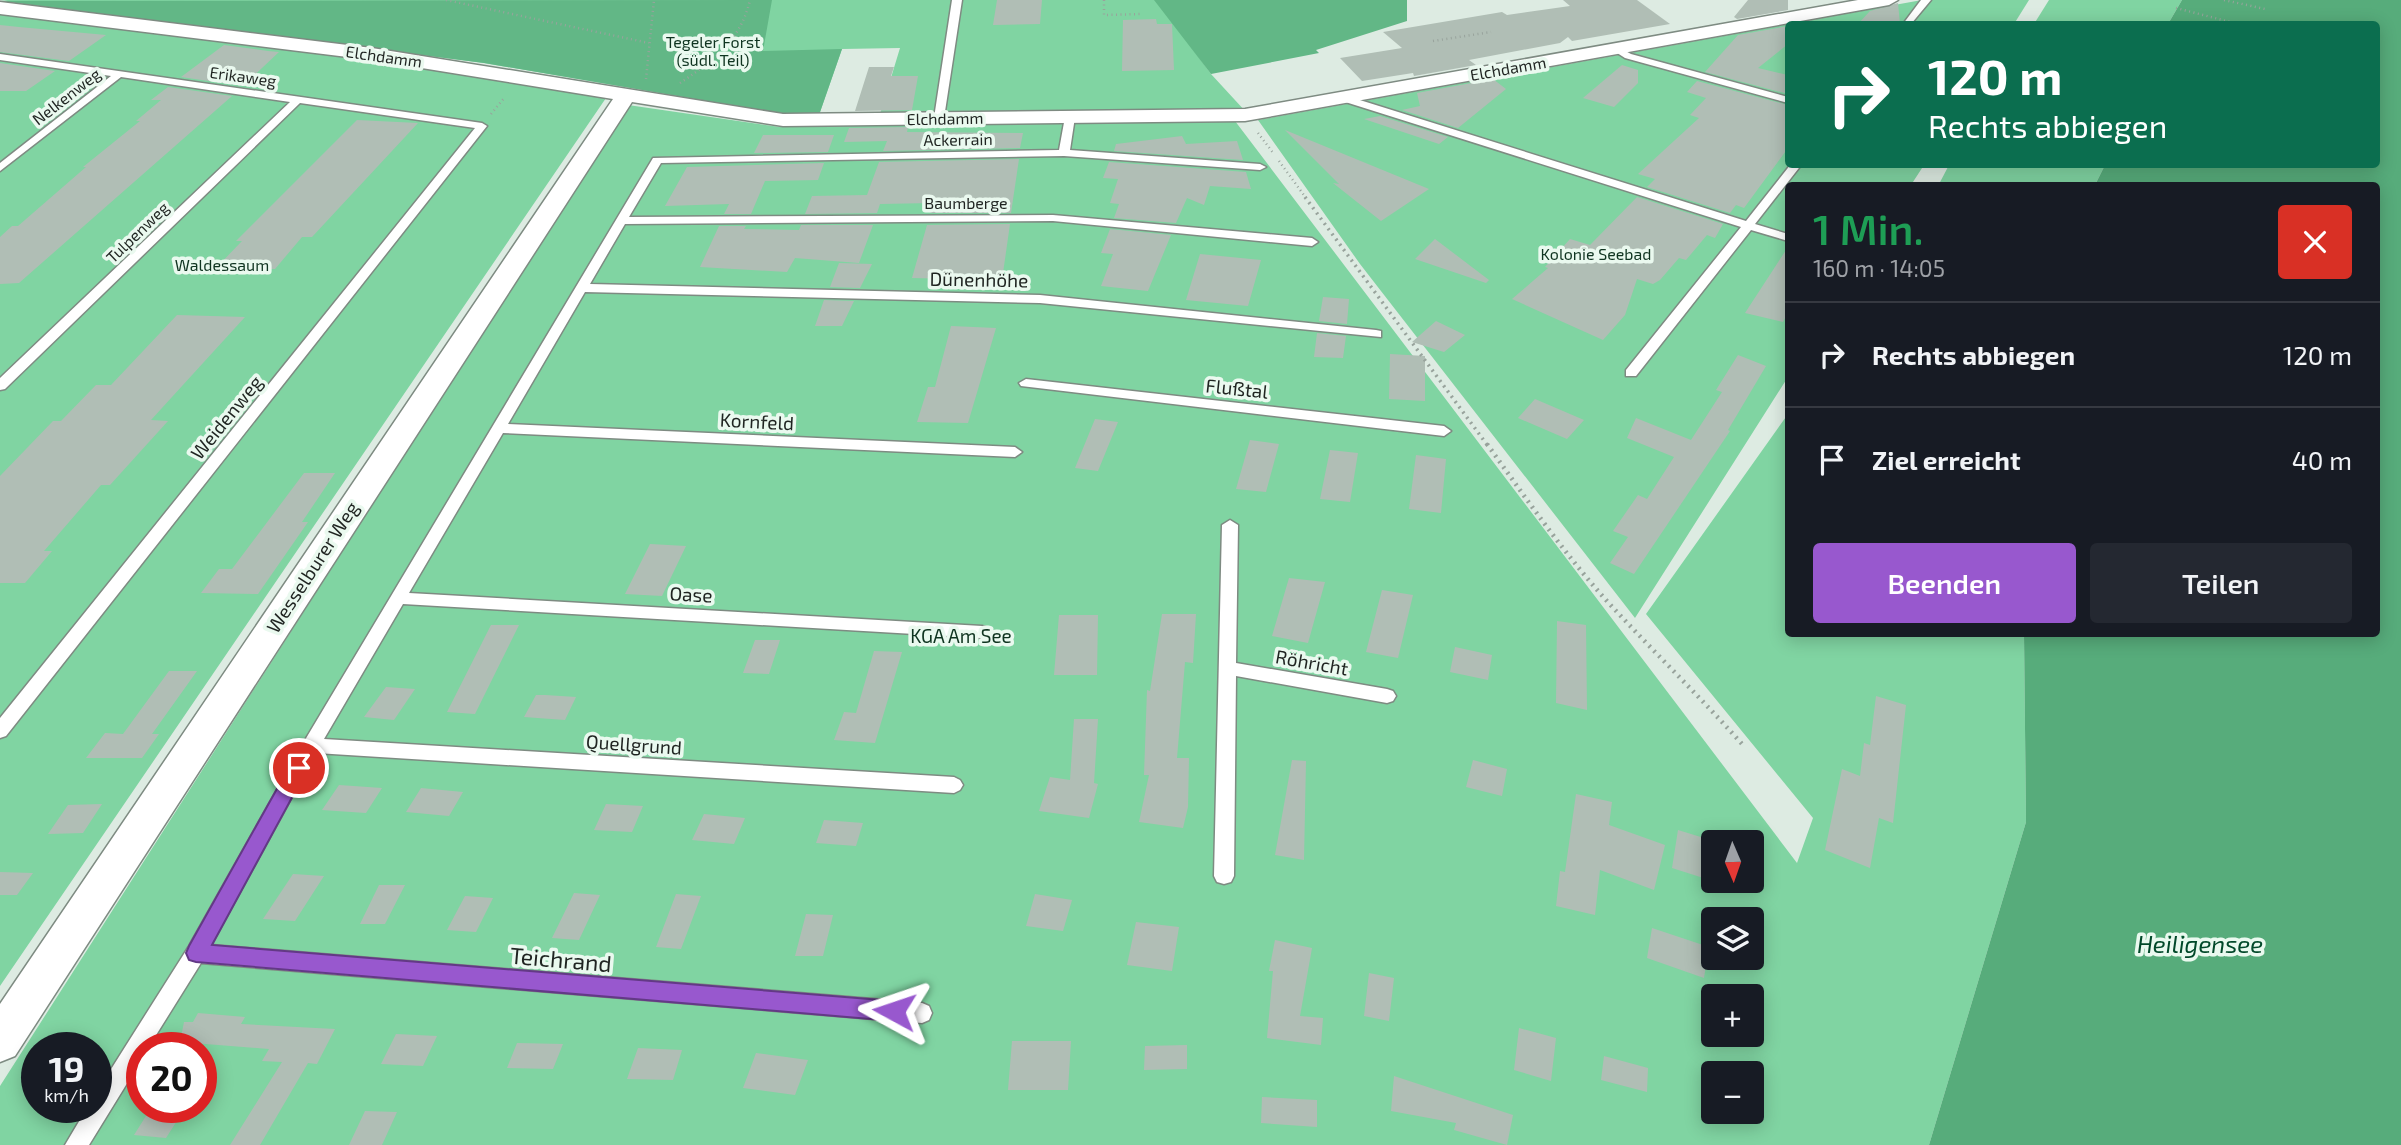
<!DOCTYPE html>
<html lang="de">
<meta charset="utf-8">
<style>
:root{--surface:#171b24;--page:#242831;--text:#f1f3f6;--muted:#9ea1a6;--line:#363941;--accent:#9858ce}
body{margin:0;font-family:"Exo 2",sans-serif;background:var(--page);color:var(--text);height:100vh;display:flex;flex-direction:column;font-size:26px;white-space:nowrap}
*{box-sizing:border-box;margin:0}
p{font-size:23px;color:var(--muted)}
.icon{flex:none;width:38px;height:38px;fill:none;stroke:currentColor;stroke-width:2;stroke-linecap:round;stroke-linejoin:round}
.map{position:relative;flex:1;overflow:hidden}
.panel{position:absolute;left:1785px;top:182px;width:595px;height:455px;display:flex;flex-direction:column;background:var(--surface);border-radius:7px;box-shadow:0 4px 18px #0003}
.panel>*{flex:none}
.top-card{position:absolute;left:1785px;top:21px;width:595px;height:147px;border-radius:7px;box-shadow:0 4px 18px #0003;background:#0b6e4f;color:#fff;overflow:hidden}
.needle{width:46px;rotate:178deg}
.fabs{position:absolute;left:1701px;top:830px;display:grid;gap:14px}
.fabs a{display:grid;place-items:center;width:63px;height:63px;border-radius:7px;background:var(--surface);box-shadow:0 4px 18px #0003;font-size:35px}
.speed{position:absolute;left:21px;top:1032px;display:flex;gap:14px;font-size:35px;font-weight:700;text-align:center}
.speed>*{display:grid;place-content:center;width:91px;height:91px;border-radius:50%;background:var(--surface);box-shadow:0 4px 18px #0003;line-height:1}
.speed small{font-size:18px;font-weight:400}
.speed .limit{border:10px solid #d22;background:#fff;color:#111}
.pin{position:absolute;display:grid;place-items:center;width:60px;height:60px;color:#fff;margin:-30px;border:4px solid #fff;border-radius:50%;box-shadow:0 2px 7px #0007}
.me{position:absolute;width:77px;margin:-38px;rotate:275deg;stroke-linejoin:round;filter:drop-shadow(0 0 5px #0008)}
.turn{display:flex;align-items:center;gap:24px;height:147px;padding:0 28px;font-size:32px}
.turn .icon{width:91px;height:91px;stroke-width:2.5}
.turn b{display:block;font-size:49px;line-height:60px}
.round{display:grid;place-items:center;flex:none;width:74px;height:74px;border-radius:7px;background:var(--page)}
.summary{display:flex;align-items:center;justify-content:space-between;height:119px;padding:0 28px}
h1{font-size:42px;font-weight:600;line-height:52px;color:#1e9e55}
.primary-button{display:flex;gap:14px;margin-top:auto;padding:14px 28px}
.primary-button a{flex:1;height:80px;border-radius:7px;background:var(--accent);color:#fff;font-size:28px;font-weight:600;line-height:80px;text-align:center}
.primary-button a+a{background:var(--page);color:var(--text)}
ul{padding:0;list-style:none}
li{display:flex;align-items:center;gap:21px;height:105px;padding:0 28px;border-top:2px solid var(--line)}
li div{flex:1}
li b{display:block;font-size:26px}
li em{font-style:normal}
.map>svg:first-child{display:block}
.green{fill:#80d4a2;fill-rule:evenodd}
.forest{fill:#62b786}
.water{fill:#57ac7b}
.building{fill:#b0beb5}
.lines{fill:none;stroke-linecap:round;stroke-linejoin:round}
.service-casing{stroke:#7e8b82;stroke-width:3}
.minor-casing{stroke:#7e8b82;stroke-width:3}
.path-far2{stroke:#98a39c;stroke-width:2.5;stroke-dasharray:1 3.5;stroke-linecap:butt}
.path-far1{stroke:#98a39c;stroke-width:3.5;stroke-dasharray:2 4.5;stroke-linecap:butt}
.path{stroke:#98a39c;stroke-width:4.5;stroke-dasharray:2 5;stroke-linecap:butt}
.service{fill:#fff;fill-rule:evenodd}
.minor{fill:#fff;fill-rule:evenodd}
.route{fill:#9858ce;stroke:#633986;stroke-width:2}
.labels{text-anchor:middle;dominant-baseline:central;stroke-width:7;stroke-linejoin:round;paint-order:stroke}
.far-park-label{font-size:16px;fill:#0f3420;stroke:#eaf9ef}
.far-street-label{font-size:16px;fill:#1f2421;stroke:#eaf9ef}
.street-label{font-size:19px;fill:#1f2421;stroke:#eaf9ef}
.park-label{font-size:19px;fill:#0f3420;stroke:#eaf9ef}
.near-street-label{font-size:23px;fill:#1f2421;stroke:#eaf9ef}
.near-water-label{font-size:24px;font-style:italic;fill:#02492a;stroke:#eaf9ef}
</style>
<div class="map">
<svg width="2401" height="1145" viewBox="0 0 2401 1145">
<rect width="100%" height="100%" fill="#ddebe2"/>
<path class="green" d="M0,0H1157L1211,74L1246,112L880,114L900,48L842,49L819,115L783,114L484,63Z
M1922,0H2029L2014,24H1788V164L1924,165L1911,185L1788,186V377L1635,618L1360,264L1258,120Z
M2049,0H2182L2168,24H2034Z
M0,12L328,53L606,98L0,986Z
M628,105L780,127L1235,121L1797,863L1813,818L1646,614L1788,414V634H2024L2026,822L1929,1145H0V1086ZM1713,842H1752V880H1713ZM1713,919H1752V957H1713ZM1713,996H1752V1034H1713ZM37,1048H96V1108H37ZM142,1048H201V1108H142ZM1713,1073H1752V1111H1713Z
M1949,165H2105L2095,185L1938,186Z"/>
<path class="forest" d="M772,0L763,51L842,49L819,115L783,114L484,63L0,1Z
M1154,0H1407V21L1316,50L1319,53L1211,74Z"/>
<path class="water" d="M2182,0H2401V1145H1929L2026,822L2024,634H2376V186L2095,185L2105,165L2376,164V24H2168Z"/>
<path class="building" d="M997,0H1042L1040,24L993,25Z
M1563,0H1637L1670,24L1572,41L1568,37L1560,43L1469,60L1476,65L1414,76L1413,73L1362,81L1340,58L1402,48L1383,32L1502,12L1507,15L1570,6Z
M1748,0H1788V10L1737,19L1734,17Z
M1898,3L1900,24H1858L1870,11Z
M1156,19L1157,24H1172L1174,70L1122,71L1123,20Z
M0,25L19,27L106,35L69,61L0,52Z
M1788,26V44L1758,68L1788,75V94L1705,72L1738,35Z
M224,45L268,51L279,52L243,86L181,77Z
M0,63L55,71L26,91H0Z
M1622,65L1638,70V83L1614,107L1583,98Z
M869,67H894L891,76H918L912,110L855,111Z
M1493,79L1506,89L1458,128L1402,110L1420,106L1417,93Z
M1697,81L1788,105V148L1744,208L1736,205L1730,213L1647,187L1655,179L1638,174L1699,118L1690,115L1706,98L1687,92Z
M168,87L232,96L19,283L0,284V237L12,226H18L86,167H83L140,121H136L161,100H151Z
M1380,116L1448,137L1439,144L1364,119Z
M357,120L418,123L312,237H302L275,269H215L242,241H236Z
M908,127L907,132L1023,133L1020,148L883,151L887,141L844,142L849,128Z
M1285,130L1429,189L1381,221L1333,183L1339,184Z
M763,135H834L828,152L754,153Z
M1182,136L1186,144L1237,141L1243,160L1114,151L1116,144Z
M1019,159L1011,213H930L933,203L880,204L877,213L805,214L812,196L867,195L879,162Z
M1109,162L1246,172L1251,189L1210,186L1204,205L1187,198L1176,223L1114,218L1119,204L1110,203L1118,179L1103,178Z
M824,163L818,180L765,181L751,214H724L729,204L665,206L687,167Z
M1637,197L1723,224L1715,238L1707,235L1686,260L1679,258L1660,280L1653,284L1637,279L1625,315L1603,340L1512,299L1548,268L1545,267L1570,239L1590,245Z
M1010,224L1002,280L912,278L927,225Z
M801,225H873L859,263L795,258L787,272L700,267L719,226H746L744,229L799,230Z
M1110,229L1171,235L1148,291L1101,286L1113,254L1101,253Z
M1435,239L1489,280L1486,283L1415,259Z
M1788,247V312L1783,322L1745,313Z
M1200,254L1261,260L1248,306L1186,300Z
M839,263L872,264L860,288L830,287Z
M1323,297L1349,299L1347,324L1319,321Z
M824,300L854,301L842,326H815Z
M177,315L245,317L151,420L168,421L110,485H101L44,551H52L25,583H0V476L53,421H61L96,385H111Z
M1436,321L1465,335L1444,352L1412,342Z
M951,326L996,328L968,423L917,422L928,387H935Z
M1317,333L1346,336L1343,358L1314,357Z
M1390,354L1425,356V401L1389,399Z
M1738,355L1766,366L1728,430L1730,431L1634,574L1610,563L1628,537L1613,531L1638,495L1647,499L1674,457L1627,438L1636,418L1691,440L1722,392L1716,390Z
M1535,399L1584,420L1567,439L1518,418Z
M1095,419L1118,422L1098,471L1075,468Z
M1250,440L1279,444L1266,492L1236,489Z
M1330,450L1358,453L1350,502L1320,499Z
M1416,455L1446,459L1441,513L1409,509Z
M304,473H335L302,522H308L258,594L201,593L219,569H232Z
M650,544L686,546L662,596L625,594Z
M1289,578L1325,582L1308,643L1272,636Z
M1382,590L1413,595L1398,658L1366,652Z
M1162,614H1196L1193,663L1185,662L1177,758H1189L1188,807L1183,828L1139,822L1149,775H1144L1147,690L1150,691Z
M1059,615H1098L1097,675H1054Z
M1557,621L1586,625L1587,710L1556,703Z
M491,625H519L475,714L447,712Z
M755,640H780L769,674L743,673Z
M1455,647L1492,655L1488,680L1450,672Z
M874,651L902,652L875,743L834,740L844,712L856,713Z
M169,671H197L152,734H159L142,758H86L105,733L123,734Z
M386,687L415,689L394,720L364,717Z
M536,695H545L576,697L565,720L524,717Z
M1876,696L1906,705L1893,823L1879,818L1870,868L1825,850L1842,769L1860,776L1864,743L1870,745Z
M1074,719H1098L1094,783L1098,784L1089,818L1039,811L1050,777L1070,780Z
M1292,760L1306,761L1304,860L1275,855Z
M1473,760L1507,769L1502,796L1466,787Z
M339,785L382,788L366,813L322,810Z
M421,788L463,792L449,816L406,812Z
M1576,794L1612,802L1609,825L1665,845L1654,890L1600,870L1595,915L1556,906L1560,871L1565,872Z
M102,804L83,833L48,834L68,805Z
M606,804L643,806L632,832L594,830Z
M704,814L745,818L734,844L692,840Z
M824,820L863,823L856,846L816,843Z
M1678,830L1717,842H1713V880L1716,882L1672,868Z
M0,872L33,873L17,895H0Z
M293,874L324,876L295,921L263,919Z
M379,885H405L385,924H360Z
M574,893L600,895L579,940L552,938Z
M676,894L701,896L681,949L656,947Z
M1035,894L1072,900L1063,931L1026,926Z
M465,896L493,898L476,932L447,930Z
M806,914L833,915L823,956H795Z
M1136,922L1179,927L1172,971L1127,965Z
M1652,928L1709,947L1704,978L1647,958Z
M1275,940L1312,948L1300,1016L1323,1018L1321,1045L1267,1038L1273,971H1269Z
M1369,973L1394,978L1389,1021L1364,1016Z
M198,1013L245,1017L241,1024L335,1029L317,1064L308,1063L260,1145H230L282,1062L262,1061L269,1049L180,1042L184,1022H193Z
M1519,1028L1556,1038L1551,1081L1514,1070Z
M396,1034L437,1036L423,1066L381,1064Z
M1012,1041H1071L1068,1090H1008Z
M517,1043L563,1044L553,1069L507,1068Z
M1187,1045V1069L1144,1070L1145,1046Z
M638,1048L682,1050L673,1080L627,1079Z
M756,1053L808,1060L795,1095L743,1088Z
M1604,1056L1648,1068L1647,1092L1601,1080Z
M1394,1076L1513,1115L1507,1145L1454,1130L1456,1123L1391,1111Z
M1262,1097L1317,1100V1127L1261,1123Z
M151,1108H185L166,1138L134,1135Z
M365,1111L397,1112L382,1145H349Z"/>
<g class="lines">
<defs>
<path id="service" d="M952,0H962L944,118L939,121L934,118Z
M1921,0H1931L1911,24H1903Z
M1616,46L1631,54L1788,97V103L1625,58L1611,49Z
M0,54L482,123L487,126L6,736L0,738V718L475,128L300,103L5,389L0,390V378L290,102L121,77L0,171V163L111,76L0,60Z
M1339,96H1347L1746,221L1791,164H1802L1755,224L1788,234V241L1751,230L1636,376H1626V370L1741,227L1339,100Z
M1070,114L1075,117L1070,150L1260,164L1266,167L1260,170L1064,156L661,163L629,217L1053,215L1312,238L1318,242L1312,246L1053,221L625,224L590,284L1040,295L1376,330L1381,331V337L1040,303L585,292L508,424L1015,447L1022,452L1015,457L503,433L409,593L982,626L988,628L990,632L988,636L982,638L403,604L324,739L954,777L960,780L963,785L960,790L954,793L316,753L211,945L922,1003L929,1006L932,1013L929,1020L922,1023L201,963L148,1048H142V1059L89,1145H65L87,1108H96V1093L189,946L305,740L653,158L1059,150L1065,117Z
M1026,379L1444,426L1451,431L1444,436L1021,386L1019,383Z
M1230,520L1238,525L1236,663L1387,689L1393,691L1396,696L1393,701L1387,703L1236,676L1234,876L1231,882L1224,884L1217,882L1214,876L1222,525Z"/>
<path id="minor" d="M1858,0H1898L1889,5L1245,121L783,126L632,102L15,1056L0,1062V1004L613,99L372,60L0,14V2L372,48L783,114L1245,109Z"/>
</defs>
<use href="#service" class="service-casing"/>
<use href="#minor" class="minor-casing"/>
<path class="path-far2" d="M446,0L649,43
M1104,0V15L1140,14
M2224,0L2265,9
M2176,8L2238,24
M1433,41L1491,32
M646,79L654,0
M680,83C713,61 741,40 750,0
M491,114L505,97
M1258,133L1274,154
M1279,161L1306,198"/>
<path class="path-far1" d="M1305,197L1488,446"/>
<path class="path" d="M1487,444C1528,501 1569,561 1618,613C1659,657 1702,699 1742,744"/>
<use href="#service" class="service"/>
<use href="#minor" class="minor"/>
</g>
<path class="route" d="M299,760L305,762L308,768L212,945L894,1001L901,1004L904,1011L901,1018L894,1021L196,962L189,960L186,953L189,946L292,762Z"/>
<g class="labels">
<g class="far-park-label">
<text x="713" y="41">Tegeler Forst<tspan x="713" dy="18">(südl. Teil)</tspan></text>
<text x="1596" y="253">Kolonie Seebad</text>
<text x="222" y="264">Waldessaum</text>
</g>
<g class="far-street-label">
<text transform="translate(384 56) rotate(8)">Elchdamm</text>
<text transform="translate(1508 68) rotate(-10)">Elchdamm</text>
<text transform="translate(243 76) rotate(8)">Erikaweg</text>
<text transform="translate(66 96) rotate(-38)">Nelkenweg</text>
<text transform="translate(945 118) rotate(-1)">Elchdamm</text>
<text transform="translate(958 139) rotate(-1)">Ackerrain</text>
<text x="966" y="202">Baumberge</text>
<text transform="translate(137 232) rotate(-44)">Tulpenweg</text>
</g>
<g class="street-label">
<text transform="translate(979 279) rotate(1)">Dünenhöhe</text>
<text transform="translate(1237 388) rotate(6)">Flußtal</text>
<text transform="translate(226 417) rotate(-51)">Weidenweg</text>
<text transform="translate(757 421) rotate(3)">Kornfeld</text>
<text transform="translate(312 567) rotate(-57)">Wesselburer Weg</text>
<text transform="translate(691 594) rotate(3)">Oase</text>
<text transform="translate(1312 662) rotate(10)">Röhricht</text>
<text transform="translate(634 744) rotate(4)">Quellgrund</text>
</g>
<g class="park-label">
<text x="961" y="635">KGA Am See</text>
</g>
<g class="near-street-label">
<text transform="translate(561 959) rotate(5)">Teichrand</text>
</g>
<g class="near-water-label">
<text x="2200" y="943">Heiligensee</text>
</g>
</g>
</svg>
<div class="fabs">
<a><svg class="needle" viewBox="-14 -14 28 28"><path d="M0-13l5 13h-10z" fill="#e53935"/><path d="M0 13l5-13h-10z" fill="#9ea1a6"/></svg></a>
<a><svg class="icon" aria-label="layers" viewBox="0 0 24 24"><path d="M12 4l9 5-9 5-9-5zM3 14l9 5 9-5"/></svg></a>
<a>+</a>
<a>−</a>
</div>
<div class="speed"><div>19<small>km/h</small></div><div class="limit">20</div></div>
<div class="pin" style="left:299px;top:768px;background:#d93025"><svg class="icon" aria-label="arrive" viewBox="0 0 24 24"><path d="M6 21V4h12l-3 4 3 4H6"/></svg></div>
<svg class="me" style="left:894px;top:1011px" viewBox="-20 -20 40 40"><path d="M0-17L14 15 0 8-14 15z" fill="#9858ce" stroke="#fff" stroke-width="4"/></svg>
<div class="top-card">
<div class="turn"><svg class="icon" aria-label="right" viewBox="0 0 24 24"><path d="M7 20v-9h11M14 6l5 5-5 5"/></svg><div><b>120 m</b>Rechts abbiegen</div></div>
</div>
<section class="panel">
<div class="summary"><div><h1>1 Min.</h1><p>160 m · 14:05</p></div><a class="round" style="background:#d93025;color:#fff"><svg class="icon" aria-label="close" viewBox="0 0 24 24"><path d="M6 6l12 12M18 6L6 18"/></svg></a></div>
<ul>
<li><svg class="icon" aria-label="right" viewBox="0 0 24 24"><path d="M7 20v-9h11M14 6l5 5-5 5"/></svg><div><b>Rechts abbiegen</b></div><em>120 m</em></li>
<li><svg class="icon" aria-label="arrive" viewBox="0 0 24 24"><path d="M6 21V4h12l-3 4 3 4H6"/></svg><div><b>Ziel erreicht</b></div><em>40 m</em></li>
</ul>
<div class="primary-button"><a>Beenden</a><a>Teilen</a></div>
</section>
</div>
